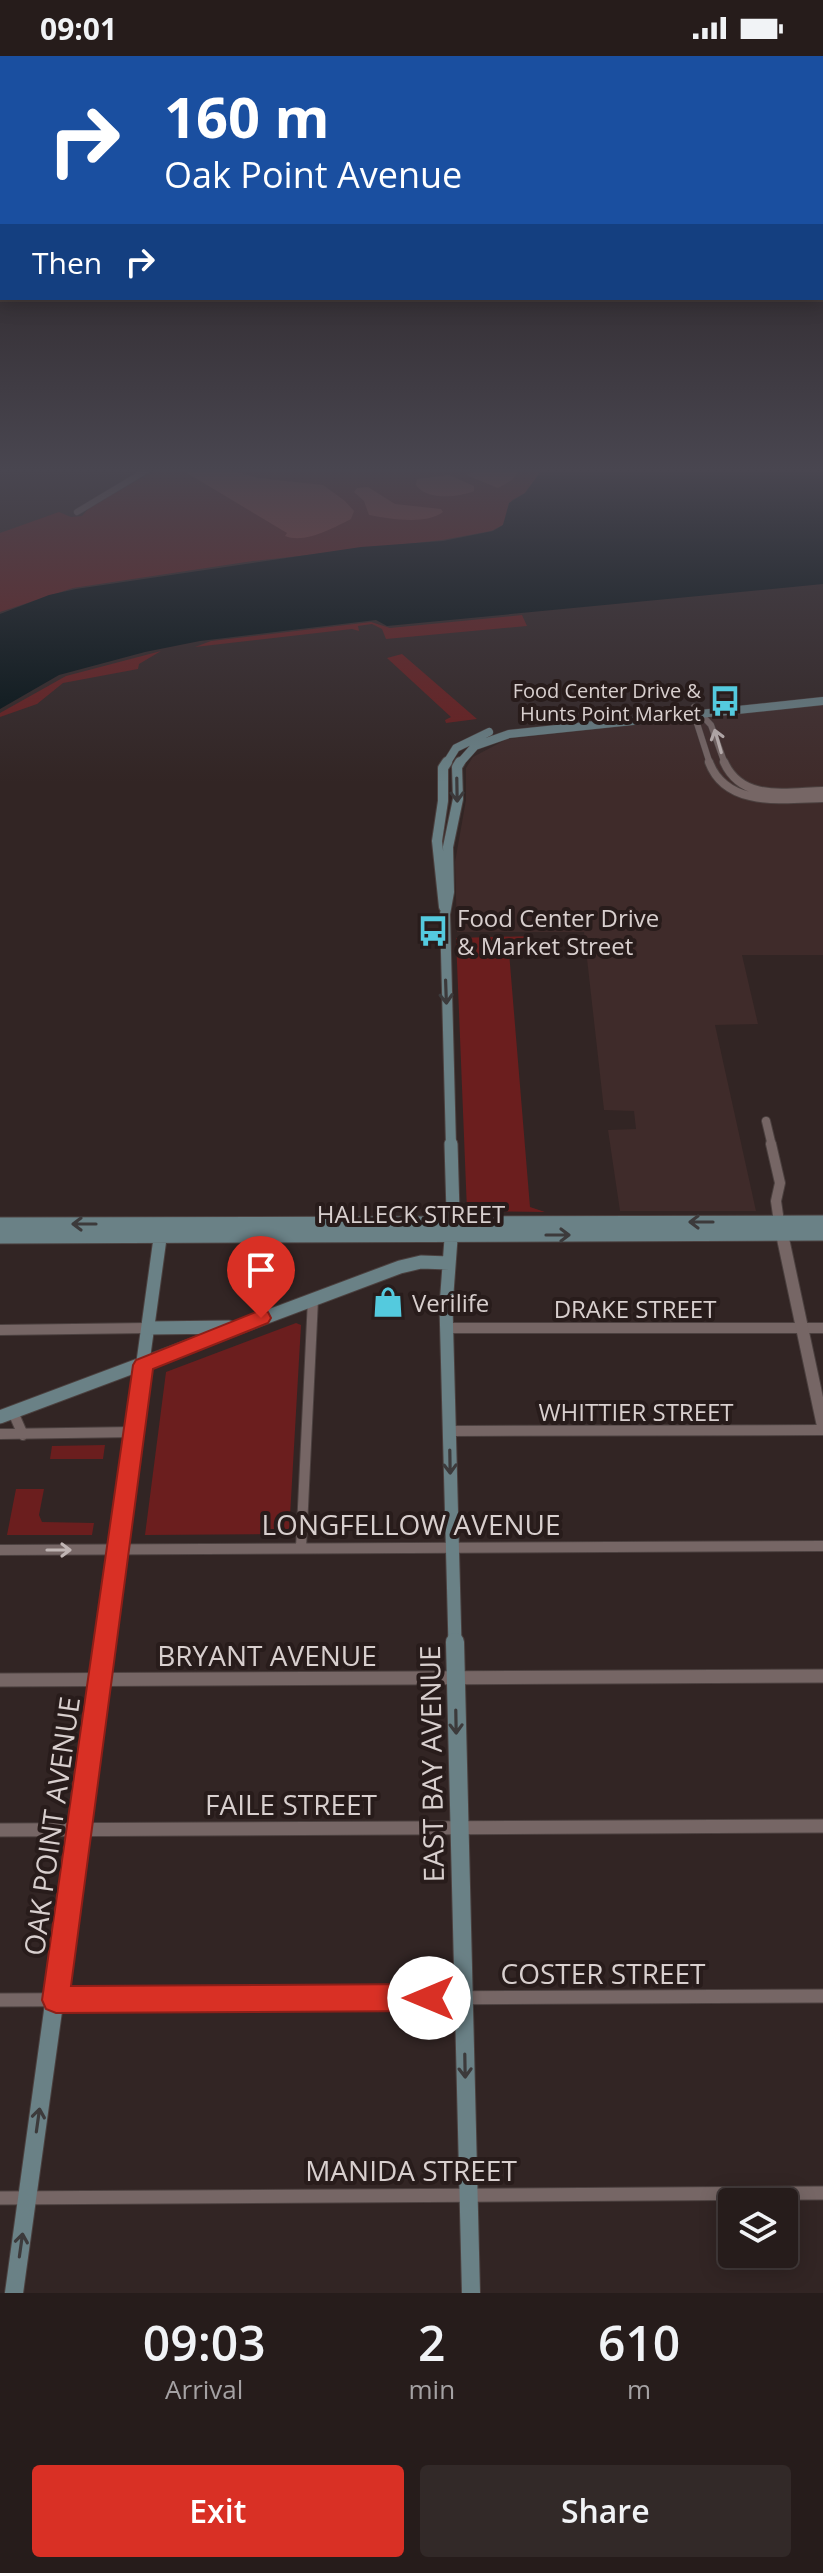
<!DOCTYPE html>
<style>
:root{--surface:#261c1b;--page:#322928;--text:#f1f3f6;--muted:#a4a1a3;--line:#423a3a;--accent:#d93025}
body{margin:0;font-family:"Open Sans",sans-serif;background:var(--page);color:var(--text);height:100vh;display:flex;flex-direction:column;font-size:30px;white-space:nowrap}
*{box-sizing:border-box;margin:0}
p{font-size:26px;color:var(--muted)}
.icon{flex:none;width:44px;height:44px;fill:none;stroke:currentColor;stroke-width:2;stroke-linecap:round;stroke-linejoin:round}
.map{position:relative;height:2237px;overflow:hidden}
.details{display:flex;flex-direction:column;background:var(--surface);flex:1}
.details>*{flex:none}
.guide{position:absolute;left:0px;top:0px;width:824px;height:244px;box-shadow:0 4px 20px #0003,0 0 0 2px var(--line);background:#1a4fa0;color:#fff;overflow:hidden}
.fabs{position:absolute;left:718px;top:2132px;display:grid;gap:16px}
.fabs a{display:grid;place-items:center;width:80px;height:80px;border-radius:8px;background:var(--surface);box-shadow:0 4px 20px #0003,0 0 0 2px var(--line);font-size:40px}
.pin{position:absolute;display:grid;place-items:center;width:68px;height:68px;color:#fff;margin:-82px -34px;border-radius:50% 50% 50% 0;rotate:-45deg;box-shadow:0 0 8px #0007}
.pin .icon{rotate:45deg}
.me{position:absolute;width:88px;margin:-44px;rotate:270deg;stroke-linejoin:round;filter:drop-shadow(0 0 6px #0008)}
.turn{display:flex;align-items:center;gap:28px;height:168px;padding:0 32px;font-size:36px}
.turn .icon{width:104px;height:104px;stroke-width:2.5}
.turn b{display:block;font-size:56px;line-height:68px}
.then{display:flex;align-items:center;height:76px;padding:0 32px;background:#0003;gap:16px;font-size:30px}
.eta{display:flex;justify-content:space-evenly;align-items:center;height:136px;text-align:center}
.eta b{font-size:48px;font-weight:600;line-height:56px}
.cta{display:flex;gap:16px;margin-top:auto;padding:16px 32px}
.cta a{flex:1;height:92px;border-radius:8px;background:var(--accent);color:#fff;font-size:32px;font-weight:600;line-height:92px;text-align:center}
.cta a+a{background:var(--page);color:var(--text)}
.status{display:flex;justify-content:space-between;align-items:center;height:56px;padding:0 40px;background:var(--surface);direction:ltr}
.status svg{height:22px;fill:currentColor}
.map>svg:first-child{display:block}
.built{fill:#3f2b2a}
.green{fill:#6b1e1e}
.forest{fill:#963e3b}
.water{fill:#021114}
.lines{fill:none;stroke-linecap:round;stroke-linejoin:round}
.minor-far3-casing{stroke:#4b403f;stroke-width:7}
.minor-far2-casing{stroke:#4b403f;stroke-width:10}
.minor-far1-casing{stroke:#4b403f;stroke-width:12}
.minor-casing{stroke:#4b403f;stroke-width:15}
.tertiary-casing{stroke:#4b403f;stroke-width:14}
.secondary-far3-casing{stroke:#4b403f;stroke-width:9}
.secondary-far2-casing{stroke:#4b403f;stroke-width:12}
.secondary-far1-casing{stroke:#4b403f;stroke-width:15}
.secondary-casing{stroke:#4b403f;stroke-width:20}
.minor-far3{stroke:#766665;stroke-width:6}
.minor-far2{stroke:#766665;stroke-width:8}
.minor-far1{stroke:#766665;stroke-width:10}
.minor{stroke:#766665;stroke-width:13}
.tertiary{stroke:#766665;stroke-width:12}
.secondary-far3{stroke:#6a8186;stroke-width:8}
.secondary-far2{stroke:#6a8186;stroke-width:10}
.secondary-far1{stroke:#6a8186;stroke-width:13}
.secondary{stroke:#6a8186;stroke-width:18}
.oneway{stroke:#c0b5b4}
.oneway2{stroke:#3c3a3b}
.route{fill:#d93025;stroke:#8d1f18;stroke-width:2}
.labels{text-anchor:middle;dominant-baseline:central;stroke-width:8;stroke-linejoin:round;paint-order:stroke}
.far-poi-label{font-size:20px;fill:#d8cfce;stroke:#281c1b;text-anchor:end}
.poi-label{font-size:24px;fill:#d8cfce;stroke:#281c1b;text-anchor:start}
.street-label{font-size:24px;fill:#d8cfce;stroke:#281c1b}
.near-street-label{font-size:28px;fill:#d8cfce;stroke:#281c1b}
</style>
<div class="status"><b>09:01</b><svg viewBox="0 0 49 12"><path d="M0 12V9h3v3zM5 12V6h3v6zM10 12V3h3v9zM15 12V0h3v12zM26 1h20v11H26zM47 4h2v5h-2z"/></svg></div>
<div class="map">
<svg width="823" height="2237" viewBox="0 0 823 2237">
<rect width="100%" height="100%" fill="#322524"/>
<path class="built" d="M823,649V899H742L758,968L715,969L756,1155H620L608,1074L636,1073L634,1055L604,1054L584,876H457L455,806L466,744V712L473,701L507,683Z"/>
<path class="green" d="M156,414H542L525,437L512,444L503,469L491,475L442,484L253,505L73,532L0,556V477L59,456L71,461L82,460L90,451Z
M522,559L527,570L386,583L382,573L372,568L358,570L359,575L352,573L195,591L211,585L371,566L390,572Z
M161,595L139,608L138,613L63,627L37,648L0,661V657L66,620Z
M402,598L477,663L446,667L445,664L451,661L387,602Z
M532,880L533,895L509,896L530,1151L545,1156L467,1155L456,882Z
M296,1267L301,1269L289,1478L145,1479L166,1316Z
M105,1389L103,1403H50L52,1390Z
M16,1433H44L39,1459L42,1466L94,1467L92,1479H7Z"/>
<path class="forest" d="M182,414H230L258,422L323,429L345,445L354,455L351,463C333,472 305,488 285,480L287,477Z
M478,414H520L512,424L498,432L466,419Z
M449,419L474,430V435C457,442 426,444 416,429L417,423Z
M368,431L395,448L441,453L443,456C426,469 390,463 369,459L364,445L354,436L357,432Z"/>
<path class="water" d="M542,414H823V528L387,570L376,564L200,585L145,596L59,619L0,653V558L49,539L76,533L361,491L443,485L493,475L503,469L509,447L525,437Z"/>
<g class="lines">
<defs>
<path id="minor-far3" d="M77,456L147,414
M694,651L711,669L725,708
M694,658L710,708"/>
<path id="minor-far2" d="M709,706C726,752 784,743 823,742
M724,706C742,746 786,736 823,735
M766,1065L772,1090"/>
<path id="minor-far1" d="M771,1088L780,1127L776,1145L779,1166
M447,1272H823
M0,1274L148,1272
M13,1356L23,1379
M449,1375L823,1374
M0,1378L134,1376
M301,1492L313,1243
M0,1494L823,1490"/>
<path id="minor" d="M0,1624L823,1620
M0,1774L823,1770
M0,1944L823,1940
M0,2142L823,2137"/>
<path id="tertiary" d="M782,1178L823,1370"/>
<path id="secondary-far3" d="M446,708L456,692L489,676
M459,708L475,690L509,678L823,645"/>
<path id="secondary-far2" d="M444,851L437,785L443,745V712L447,706
M451,1090L445,858L449,836L448,791L458,743L457,711L460,706"/>
<path id="secondary-far1" d="M451,1088L453,1156L446,1250L455,1588
M0,1168L823,1166
M0,1181L823,1178
M148,1272L229,1271
M0,1361L400,1211L421,1206L449,1207
M104,1588L162,1168"/>
<path id="secondary" d="M455,1586L471,2237
M14,2237L104,1586"/>
</defs>
<use href="#minor-far3" class="minor-far3-casing"/>
<use href="#minor-far2" class="minor-far2-casing"/>
<use href="#minor-far1" class="minor-far1-casing"/>
<use href="#minor" class="minor-casing"/>
<use href="#tertiary" class="tertiary-casing"/>
<use href="#secondary-far3" class="secondary-far3-casing"/>
<use href="#secondary-far2" class="secondary-far2-casing"/>
<use href="#secondary-far1" class="secondary-far1-casing"/>
<use href="#secondary" class="secondary-casing"/>
<use href="#minor-far3" class="minor-far3"/>
<use href="#minor-far2" class="minor-far2"/>
<use href="#minor-far1" class="minor-far1"/>
<use href="#minor" class="minor"/>
<use href="#tertiary" class="tertiary"/>
<use href="#secondary-far3" class="secondary-far3"/>
<use href="#secondary-far2" class="secondary-far2"/>
<use href="#secondary-far1" class="secondary-far1"/>
<use href="#secondary" class="secondary"/>
</g>
<defs><path id="oneway-shaft" d="M-6 0H5M1.5-3L5.5 0L1.5 3" fill="none" stroke-width="1.6" stroke-linecap="round" stroke-linejoin="round" transform="scale(2)"/></defs>
<g class="oneway">
<use href="#oneway-shaft" transform="translate(718 685) rotate(-106)"/>
<use href="#oneway-shaft" transform="translate(59 1494)"/>
</g>
<g class="oneway2">
<use href="#oneway-shaft" transform="translate(457 734) rotate(89)"/>
<use href="#oneway-shaft" transform="translate(446 936) rotate(88)"/>
<use href="#oneway-shaft" transform="translate(701 1166) rotate(180)"/>
<use href="#oneway-shaft" transform="translate(84 1168) rotate(-180)"/>
<use href="#oneway-shaft" transform="translate(558 1179)"/>
<use href="#oneway-shaft" transform="translate(450 1406) rotate(89)"/>
<use href="#oneway-shaft" transform="translate(456 1666) rotate(89)"/>
<use href="#oneway-shaft" transform="translate(465 2010) rotate(89)"/>
<use href="#oneway-shaft" transform="translate(38 2064) rotate(-82)"/>
<use href="#oneway-shaft" transform="translate(21 2189) rotate(-82)"/>
</g>
<linearGradient id="sky" x2="0" y2="1"><stop stop-color="#1c1414"/><stop offset="0.57" stop-color="#494650"/><stop offset="1" stop-color="#494650" stop-opacity="0"/></linearGradient>
<rect width="823" height="727" fill="url(#sky)"/>
<path class="route" d="M261,1254L268,1256L271,1262L268,1267L153,1313L71,1930L429,1928L439,1932L443,1942L439,1951L429,1955L56,1957L46,1953L42,1944L133,1309L136,1304Z"/>
<defs>
<symbol id="bus-bare" viewBox="-9 -9 18 18"><path d="M-5-6H5V4H4V6H2V4H-2V6H-4V4H-5ZM-3.5-4V0h7V-4ZM-3.5 1.2v1.5H-2V1.2ZM2 1.2v1.5H3.5V1.2Z" fill="#54cade" stroke="#281c1b" stroke-width="2.5" paint-order="stroke"/></symbol>
<symbol id="shop-bare" viewBox="-9 -9 18 18"><path d="M-5-2.5h2.3a2.7 3.5 0 0 1 5.4 0H5L5.5 6h-11ZM-1.5-2.5h3a1.5 2.3 0 0 0-3 0Z" fill="#54cade" stroke="#281c1b" stroke-width="2.5" paint-order="stroke"/></symbol>
</defs>
<g fill-rule="evenodd">
<use href="#bus-bare" x="703" y="623" width="44" height="44"/>
<use href="#bus-bare" x="411" y="853" width="44" height="44"/>
<use href="#shop-bare" x="366" y="1224" width="44" height="44"/>
</g>
<g class="labels">
<g class="far-poi-label">
<text x="701" y="634">Food Center Drive &amp;<tspan x="701" dy="23">Hunts Point Market</tspan></text>
</g>
<g class="poi-label">
<text x="457" y="861">Food Center Drive<tspan x="457" dy="28">&amp; Market Street</tspan></text>
<text x="412" y="1246">Verilife</text>
</g>
<g class="street-label">
<text x="411" y="1157">HALLECK STREET</text>
<text x="635" y="1252">DRAKE STREET</text>
<text x="636" y="1355">WHITTIER STREET</text>
</g>
<g class="near-street-label">
<text x="411" y="1468">LONGFELLOW AVENUE</text>
<text x="267" y="1599">BRYANT AVENUE</text>
<text transform="translate(431 1708) rotate(-91)">EAST BAY AVENUE</text>
<text x="291" y="1748">FAILE STREET</text>
<text transform="translate(51 1770) rotate(-82)">OAK POINT AVENUE</text>
<text x="603" y="1917">COSTER STREET</text>
<text x="411" y="2114">MANIDA STREET</text>
</g>
</g>
</svg>
<div class="fabs">
<a><svg class="icon" aria-label="layers" viewBox="0 0 24 24"><path d="M12 4l9 5-9 5-9-5zM3 14l9 5 9-5"/></svg></a>
</div>
<div class="pin" style="left:261px;top:1262px;background:#d93025"><svg class="icon" aria-label="arrive" viewBox="0 0 24 24"><path d="M6 21V4h12l-3 4 3 4H6"/></svg></div>
<svg class="me" style="left:429px;top:1942px" viewBox="-20 -20 40 40"><circle r="19" fill="#fff"/><path d="M0-13L10 11 0 6-10 11z" fill="#d93025"/></svg>
<div class="guide">
<div class="turn"><svg class="icon" aria-label="right" viewBox="0 0 24 24"><path d="M7 20v-9h11M14 6l5 5-5 5"/></svg><div><b>160 m</b>Oak Point Avenue</div></div>
<div class="then">Then<svg class="icon" aria-label="right" viewBox="0 0 24 24"><path d="M7 20v-9h11M14 6l5 5-5 5"/></svg></div>
</div>
</div>
<section class="details">
<div class="eta">
<div><b>09:03</b><p>Arrival</p></div>
<div><b>2</b><p>min</p></div>
<div><b>610</b><p>m</p></div>
</div>
<div class="cta"><a>Exit</a><a>Share</a></div>
</section>
